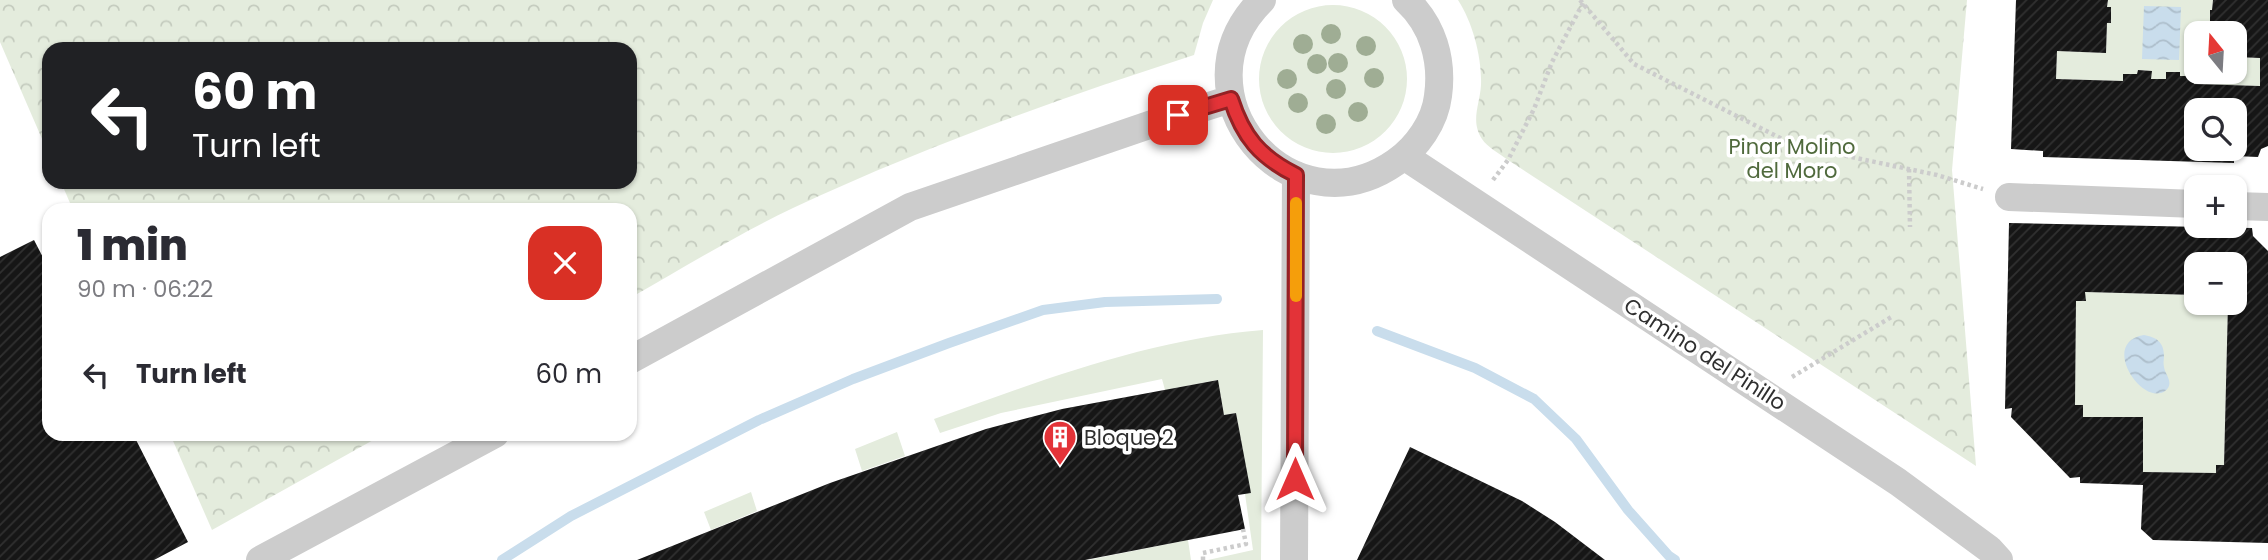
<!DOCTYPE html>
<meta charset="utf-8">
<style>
:root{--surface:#fff;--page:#f7f7f7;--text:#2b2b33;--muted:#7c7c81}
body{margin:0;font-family:Poppins,sans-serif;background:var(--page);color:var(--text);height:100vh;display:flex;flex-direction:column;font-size:26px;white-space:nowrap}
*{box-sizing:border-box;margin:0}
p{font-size:23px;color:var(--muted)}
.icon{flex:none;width:38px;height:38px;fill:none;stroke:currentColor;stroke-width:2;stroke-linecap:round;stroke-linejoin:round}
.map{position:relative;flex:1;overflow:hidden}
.drawer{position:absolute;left:42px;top:203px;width:595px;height:238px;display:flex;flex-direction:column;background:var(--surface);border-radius:21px;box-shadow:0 2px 5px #0004}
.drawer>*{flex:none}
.hud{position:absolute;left:42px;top:42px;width:595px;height:147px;border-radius:21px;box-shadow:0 2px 5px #0004;background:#202124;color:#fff;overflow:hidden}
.needle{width:46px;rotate:342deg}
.tools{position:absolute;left:2184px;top:21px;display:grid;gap:14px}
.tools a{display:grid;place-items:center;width:63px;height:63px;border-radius:14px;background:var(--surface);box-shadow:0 2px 5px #0004;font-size:35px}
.pin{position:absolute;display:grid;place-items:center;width:60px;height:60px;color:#fff;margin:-30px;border-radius:14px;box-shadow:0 4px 10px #0006}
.me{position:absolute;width:77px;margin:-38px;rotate:0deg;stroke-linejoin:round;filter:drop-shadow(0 0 5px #0008)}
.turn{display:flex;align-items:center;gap:24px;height:147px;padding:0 35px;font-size:32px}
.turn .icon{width:91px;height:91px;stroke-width:2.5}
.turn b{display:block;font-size:49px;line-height:60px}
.round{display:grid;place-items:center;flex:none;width:74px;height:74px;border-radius:21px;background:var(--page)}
.head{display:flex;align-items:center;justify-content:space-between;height:119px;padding:0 35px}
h1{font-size:42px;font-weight:800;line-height:52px}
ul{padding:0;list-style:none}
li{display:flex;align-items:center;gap:21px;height:105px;padding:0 35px}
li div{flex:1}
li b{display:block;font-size:26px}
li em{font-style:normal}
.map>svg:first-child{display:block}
.green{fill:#e4ecdd}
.forest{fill:url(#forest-crowns)}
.water{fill:url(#water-waves)}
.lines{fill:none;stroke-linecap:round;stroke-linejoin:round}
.stream{stroke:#c9ddec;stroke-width:10}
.building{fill:url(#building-hatch);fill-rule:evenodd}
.path{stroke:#ccc;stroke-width:4.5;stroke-dasharray:3.5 3.5;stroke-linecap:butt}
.street{stroke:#ccc;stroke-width:28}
.tree{fill:#9fad94}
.route-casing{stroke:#942124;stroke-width:18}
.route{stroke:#e33338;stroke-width:12}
.slow{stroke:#f59e0b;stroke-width:12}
.labels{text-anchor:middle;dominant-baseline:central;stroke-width:7;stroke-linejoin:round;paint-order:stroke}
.park-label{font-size:21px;fill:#506a3d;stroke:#fff}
.street-label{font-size:21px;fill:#2f2f2f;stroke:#fff}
.poi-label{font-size:21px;fill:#2f2f2f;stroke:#fff;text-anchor:start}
</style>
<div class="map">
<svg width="2268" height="560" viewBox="0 0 2268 560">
<defs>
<pattern id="forest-crowns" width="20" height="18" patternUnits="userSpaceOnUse" patternTransform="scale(1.75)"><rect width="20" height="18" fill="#e4ecdd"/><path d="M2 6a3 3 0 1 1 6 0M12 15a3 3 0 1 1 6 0" fill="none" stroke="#c4cbbe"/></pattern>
<pattern id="water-waves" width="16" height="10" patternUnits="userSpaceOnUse" patternTransform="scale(1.75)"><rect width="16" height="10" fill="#c9ddec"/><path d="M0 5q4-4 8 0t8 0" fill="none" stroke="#adbecb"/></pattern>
<pattern id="building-hatch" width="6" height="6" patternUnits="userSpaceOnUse" patternTransform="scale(1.75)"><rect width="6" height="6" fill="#161616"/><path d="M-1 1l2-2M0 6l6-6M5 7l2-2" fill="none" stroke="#303030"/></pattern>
</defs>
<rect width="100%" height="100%" fill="#fff"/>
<path class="green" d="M2108,0H2213L2210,25L2212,26V33H2196V72H2235V57L2260,58V86L2194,84V76H2180L2179,72H2166V79H2151V71L2138,70L2137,74H2124L2123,81L2056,79L2057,51L2106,53L2107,23L2111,7H2107Z
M1259 79a74 74 0 1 1 148 0a74 74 0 1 1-148 0Z
M2085,292L2196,295V303H2228L2224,465H2216V473L2143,472V417H2083V405H2075L2076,301H2085Z
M1263,330L1261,560H1208L1253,550L1245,494L1250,492L1236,413L1224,415L1217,380L1165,390L1162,379L1001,413L940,433L934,419C1040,381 1149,339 1263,330Z
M897,432L905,456L862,471L855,449Z
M751,492L757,511L711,530L704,512Z
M1188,540L1191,560H1088Z"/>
<path class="forest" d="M0,0H1213L1203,23L1194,55C1058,99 923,147 793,208C738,234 683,268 630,298V210H73L61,182H630V49H49V155L0,42Z
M1458,0H1967L1952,170L1976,466L1508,160C1500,154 1487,147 1482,139C1470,121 1480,104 1481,85C1482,58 1473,23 1458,0Z
M170,434H384L212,530Z"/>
<path class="water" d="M2144,6L2181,7L2179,60L2142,59Z
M2144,335C2156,337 2164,342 2164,356C2164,360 2163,362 2164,367C2165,375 2175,383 2165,391C2142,407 2099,342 2144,335Z"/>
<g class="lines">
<path class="stream" d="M1377,331L1475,368L1534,399L1576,439L1628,510L1669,556L1675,560
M502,560L571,516L759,420L853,379L949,343L1043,310L1105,302L1217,299"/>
</g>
<path class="building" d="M2016,0H2108L2107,7H2111V23H2107L2106,53L2057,51L2056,79L2123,81V74H2137L2138,70L2152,71L2151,79H2166V72H2180V76H2194V84L2260,86V58L2235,57V33H2212V26H2210V10H2212L2213,0H2268V146L2261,149L2258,157L2234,156V163L2043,157V151L2011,149ZM2196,110H2235V149H2196Z
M2009,223L2252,228L2253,236L2268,251V543L2153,540L2141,529L2143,485L2080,483V477L2070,478L2011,417L2012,408L2005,409ZM2196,264H2235V303H2228L2224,465H2216V473L2143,472V417H2083V405H2075L2076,301H2086L2085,292L2196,295Z
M34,240L49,269V434H133L188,542L154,560H0V257Z
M1218,380L1224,415L1236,413L1251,493L1238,495L1245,529L1085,560H637L830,483L986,429L1062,409Z
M1410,447L1522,501L1555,522L1605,560H1357Z"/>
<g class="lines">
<path class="path" d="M1580,0L1634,64L1794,145L1937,175L1983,189
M1909,169L1910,227
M1493,180L1508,160L1534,109L1552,62L1583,3
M1792,377L1893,316
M1203,560V553L1246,544L1243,529"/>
<path class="street" d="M1262,0C1169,92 1289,237 1396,162C1417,147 1435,122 1438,96C1443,60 1433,25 1406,0
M1404,156L1898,482L1989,549L1999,560
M2009,197L2196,204
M2235,206L2268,207
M630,360L910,207L1152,124L1231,99
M260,560L495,434
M1294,560L1296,175"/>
</g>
<g class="tree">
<circle cx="1331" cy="34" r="10"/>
<circle cx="1303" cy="44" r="10"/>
<circle cx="1366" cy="46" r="10"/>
<circle cx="1338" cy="63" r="10"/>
<circle cx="1317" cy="64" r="10"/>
<circle cx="1374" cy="78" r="10"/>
<circle cx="1287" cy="79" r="10"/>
<circle cx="1336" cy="89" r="10"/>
<circle cx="1298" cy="103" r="10"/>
<circle cx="1358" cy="112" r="10"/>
<circle cx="1326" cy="124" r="10"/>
</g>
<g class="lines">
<defs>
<path id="route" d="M1178,115L1231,99C1243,137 1260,157 1296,175L1295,479"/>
</defs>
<use href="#route" class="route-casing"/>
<use href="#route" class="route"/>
<path class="slow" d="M1296,296V203"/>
</g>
<defs>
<symbol id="building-pin" viewBox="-11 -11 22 30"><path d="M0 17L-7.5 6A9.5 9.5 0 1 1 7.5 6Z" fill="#e33338" stroke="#fff"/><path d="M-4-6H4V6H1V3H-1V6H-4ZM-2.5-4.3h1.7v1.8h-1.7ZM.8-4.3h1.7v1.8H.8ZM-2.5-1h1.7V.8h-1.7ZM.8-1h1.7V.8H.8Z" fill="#fff"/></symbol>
</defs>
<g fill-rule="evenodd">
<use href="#building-pin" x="1041" y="418" width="38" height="52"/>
</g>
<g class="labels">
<g class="park-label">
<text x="1792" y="146">Pinar Molino<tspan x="1792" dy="24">del Moro</tspan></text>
</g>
<g class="street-label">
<text transform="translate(1705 354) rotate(33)">Camino del Pinillo</text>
</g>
<g class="poi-label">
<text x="1084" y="437">Bloque 2</text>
</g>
</g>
</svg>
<div class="tools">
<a><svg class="needle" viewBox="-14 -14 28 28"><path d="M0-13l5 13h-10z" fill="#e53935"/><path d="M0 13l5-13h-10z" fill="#7c7c81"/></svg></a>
<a><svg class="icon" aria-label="search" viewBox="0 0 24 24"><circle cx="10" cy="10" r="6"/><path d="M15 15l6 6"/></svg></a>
<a>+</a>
<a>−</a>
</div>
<div class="pin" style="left:1178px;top:115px;background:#d93025"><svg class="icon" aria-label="arrive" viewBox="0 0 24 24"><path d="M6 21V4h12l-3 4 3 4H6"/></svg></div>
<svg class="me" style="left:1295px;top:479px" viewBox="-20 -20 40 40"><path d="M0-17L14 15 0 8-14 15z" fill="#e33338" stroke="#fff" stroke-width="4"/></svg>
<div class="hud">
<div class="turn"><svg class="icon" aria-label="left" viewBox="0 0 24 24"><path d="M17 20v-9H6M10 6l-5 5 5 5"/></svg><div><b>60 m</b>Turn left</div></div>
</div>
<section class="drawer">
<div class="head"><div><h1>1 min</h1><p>90 m · 06:22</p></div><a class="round" style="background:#d93025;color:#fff"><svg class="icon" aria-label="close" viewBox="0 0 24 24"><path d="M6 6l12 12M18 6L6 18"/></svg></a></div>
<ul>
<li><svg class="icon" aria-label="left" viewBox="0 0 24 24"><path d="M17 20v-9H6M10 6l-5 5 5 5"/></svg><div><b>Turn left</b></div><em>60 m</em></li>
</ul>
</section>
</div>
